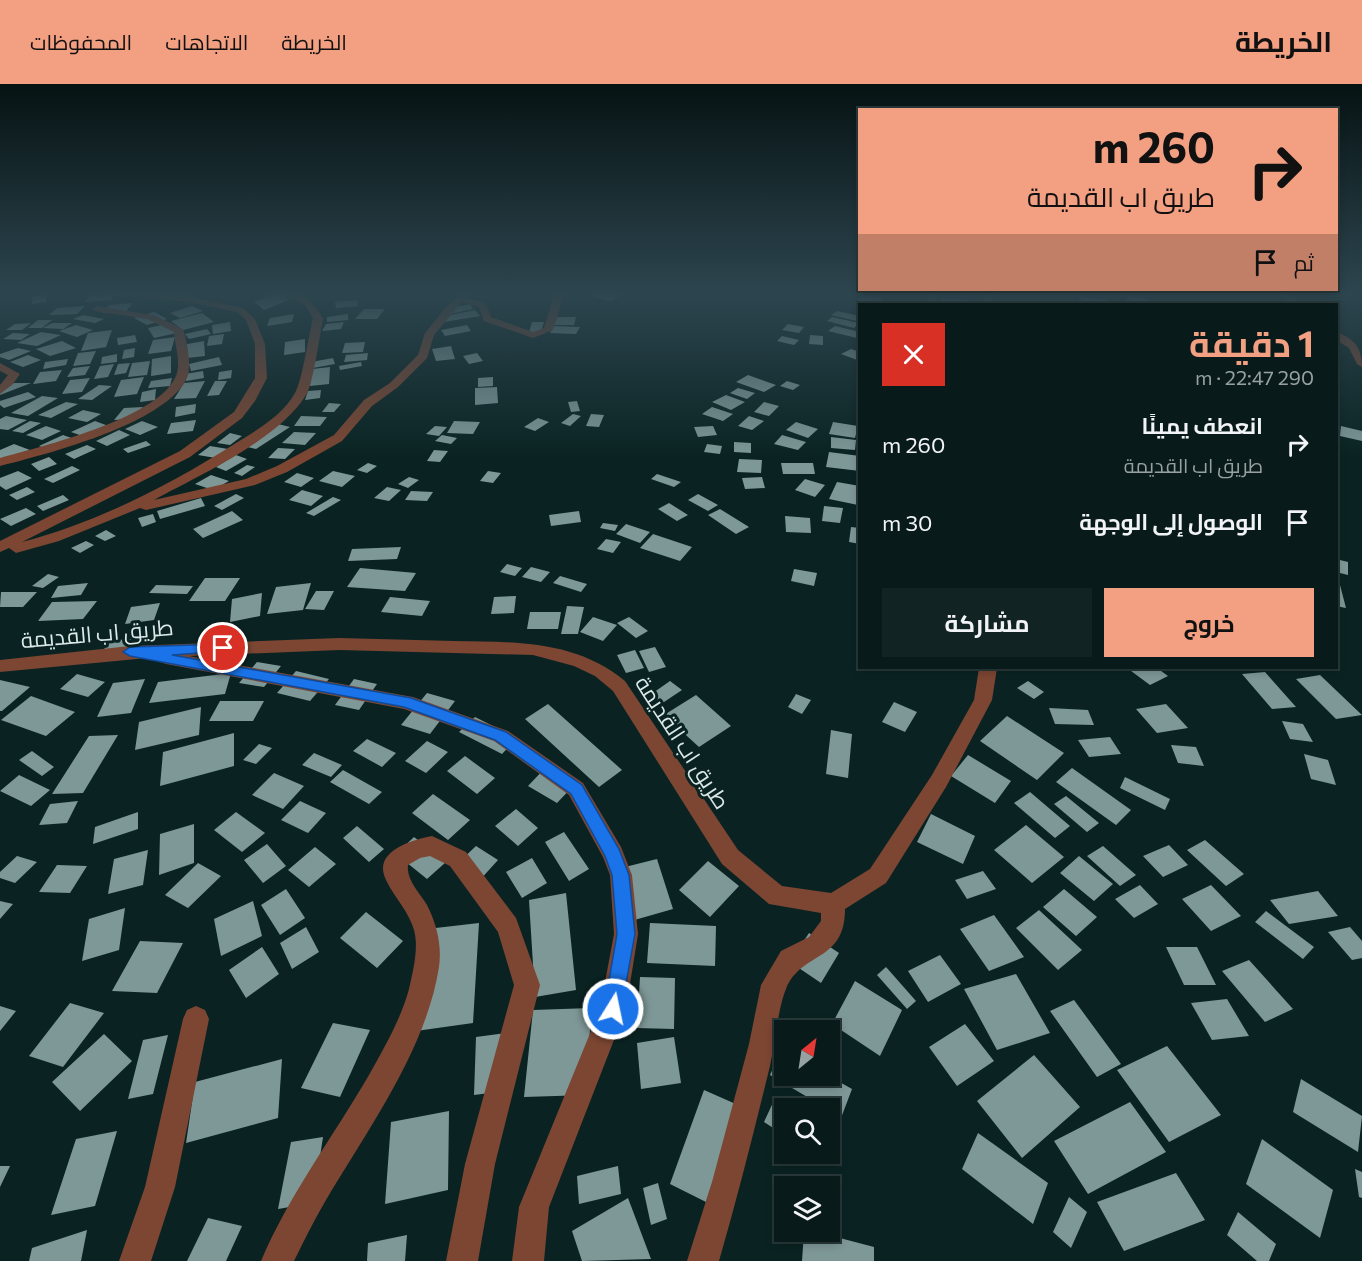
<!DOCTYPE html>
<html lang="ar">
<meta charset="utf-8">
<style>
:root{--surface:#081a1a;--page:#112323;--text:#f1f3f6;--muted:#98a1a2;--line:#293839;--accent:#f39f82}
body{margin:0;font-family:Commissioner,Cairo,sans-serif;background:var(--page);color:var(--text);direction:rtl;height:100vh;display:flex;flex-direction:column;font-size:22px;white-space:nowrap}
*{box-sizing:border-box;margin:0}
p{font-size:20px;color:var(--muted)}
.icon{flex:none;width:33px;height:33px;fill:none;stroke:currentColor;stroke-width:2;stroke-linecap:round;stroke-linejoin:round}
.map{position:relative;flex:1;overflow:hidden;direction:ltr}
.panel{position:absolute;left:858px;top:219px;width:480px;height:366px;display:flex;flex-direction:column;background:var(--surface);border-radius:0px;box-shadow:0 3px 9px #0003,0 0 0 2px var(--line);direction:rtl}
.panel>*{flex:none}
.top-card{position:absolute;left:858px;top:24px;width:480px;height:183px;border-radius:0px;box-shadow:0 3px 9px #0003,0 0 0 2px var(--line);direction:rtl;background:#f39f82;color:#111;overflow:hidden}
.needle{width:39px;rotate:30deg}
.controls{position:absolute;left:774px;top:936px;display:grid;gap:12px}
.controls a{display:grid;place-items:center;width:66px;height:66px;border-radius:0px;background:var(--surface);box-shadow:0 3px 9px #0003,0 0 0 2px var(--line);font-size:30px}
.pin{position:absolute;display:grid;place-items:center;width:51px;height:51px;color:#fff;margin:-26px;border:3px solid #fff;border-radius:50%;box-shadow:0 2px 6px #0007}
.me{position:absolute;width:66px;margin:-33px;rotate:10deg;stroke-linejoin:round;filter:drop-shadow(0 0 4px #0008)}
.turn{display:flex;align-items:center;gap:21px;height:126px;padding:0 24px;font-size:27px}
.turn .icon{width:78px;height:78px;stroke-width:2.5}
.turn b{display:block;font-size:42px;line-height:51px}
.then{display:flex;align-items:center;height:57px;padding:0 24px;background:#0003;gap:12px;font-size:22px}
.round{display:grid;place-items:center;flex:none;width:63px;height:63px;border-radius:0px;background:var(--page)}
.head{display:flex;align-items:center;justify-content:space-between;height:102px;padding:0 24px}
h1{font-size:36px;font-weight:700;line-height:45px;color:var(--accent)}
.primary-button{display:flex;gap:12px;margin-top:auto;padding:12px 24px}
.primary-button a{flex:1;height:69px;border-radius:0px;background:var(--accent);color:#111;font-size:24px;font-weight:700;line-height:69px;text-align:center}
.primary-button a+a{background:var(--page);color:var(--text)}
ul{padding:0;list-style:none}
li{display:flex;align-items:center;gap:18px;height:78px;padding:0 24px}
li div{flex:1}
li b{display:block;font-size:22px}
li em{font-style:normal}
header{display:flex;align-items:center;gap:36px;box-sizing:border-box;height:84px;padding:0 30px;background:var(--accent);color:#111}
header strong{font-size:28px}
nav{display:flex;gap:33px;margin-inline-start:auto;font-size:21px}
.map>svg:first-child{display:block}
.building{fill:#7e9897}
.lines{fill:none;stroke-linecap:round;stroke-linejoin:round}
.minor{fill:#7c4632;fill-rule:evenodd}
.route{fill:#1a73e8;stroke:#114b97;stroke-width:1.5}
.labels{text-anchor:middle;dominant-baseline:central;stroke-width:6;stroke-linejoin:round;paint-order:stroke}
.street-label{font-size:22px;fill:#dbe9e8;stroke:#0a2322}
</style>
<header>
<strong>الخريطة</strong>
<nav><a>الخريطة</a><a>الاتجاهات</a><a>المحفوظات</a></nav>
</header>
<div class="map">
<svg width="1362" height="1177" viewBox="0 0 1362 1177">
<rect width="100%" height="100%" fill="#0a2322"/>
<path class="building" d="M278,208L289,216L264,226L254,218Z
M600,208H605L620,212L611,217L592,212Z
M116,210L111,216L85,218L90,212Z
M46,211V218L32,220V213Z
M863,211L883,215L877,220L857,216Z
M1129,212L1150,216L1148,220L1126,216Z
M1079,213L1108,216V220L1079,216Z
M941,214L975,217V220L941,218Z
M357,216L358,222L336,224L335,218Z
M133,219L125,228L102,229L109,221Z
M470,220L473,225L450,230L451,224Z
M85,222L77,230L49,231L57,224Z
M192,222L203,227L180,234L170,229Z
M364,225H385L377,235H355Z
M475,226L480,232L444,238L446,232Z
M837,227L860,232V235L857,237L831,231Z
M154,228L167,235L147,241L134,234Z
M202,229L214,238L183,246L171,237Z
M294,230L292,238L267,242L270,234Z
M348,230V236L327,238V233Z
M83,231L104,235L95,239L73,235Z
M557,233H576L574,241H554Z
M832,233L859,239L854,244L827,237Z
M38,236H52L42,244H28Z
M230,238L231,247L213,250L212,241Z
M344,238L341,245L322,247L326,240Z
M532,238H544L541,248H529Z
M31,239L22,246H6L15,240Z
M52,239H72L63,245L43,244Z
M171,239L177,249L154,254L148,244Z
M788,240L804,243L799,249L782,246Z
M76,241L93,246L77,253L59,247Z
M467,241L471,247L445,252L441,246Z
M554,242L580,243L576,250L550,249Z
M835,242L860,248V252L857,254L828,247Z
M207,245L211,250L189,255L185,250Z
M112,246L106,263L81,267L88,249Z
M41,248L61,251L37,262L17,259Z
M13,249L30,250L21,256L3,255Z
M224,250L222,260L207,262L209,252Z
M135,251L137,258L118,261L117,254Z
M810,251L823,252V261L809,260Z
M782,252L799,256L794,261L777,257Z
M175,253L171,267L148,270L153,256Z
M305,255V268L284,271L285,258Z
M62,257L76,264L50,272L36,265Z
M204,257L205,272L187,274V260Z
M365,258L363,268L342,269L345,259Z
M451,262L455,275L436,277L432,265Z
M18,264L31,267L9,276L0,273V270Z
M135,264L134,273L122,275L124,266Z
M851,265L860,268V277L841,270Z
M96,267L90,280L73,282L78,269Z
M368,269L367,276L344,278L346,271Z
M477,269L483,277L469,280L463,272Z
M117,270V278L101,280L102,273Z
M28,271L41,276L23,283L10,278Z
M171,272V289L151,292L152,275Z
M219,273L222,281L191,287L189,280Z
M333,274L335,280L313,284L311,278Z
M68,275L66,281L43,285L45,278Z
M150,277L147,291L128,293L132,279Z
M361,278L362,282L340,286L339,282Z
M130,279L126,289L114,291L118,280Z
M114,280L108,293L94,295L100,282Z
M90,282L85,291L67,293L73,284Z
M330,283L329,300L310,302L312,285Z
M62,286L56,297L33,300L40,288Z
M232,286L231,294L218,296L219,288Z
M203,287L204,294L186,297L185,290Z
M748,291L776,301L764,308L736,298Z
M144,293L137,310L114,313L121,296Z
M493,293V302L478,303V294Z
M90,294L82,308L62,310L70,296Z
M172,294L170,302L148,304L151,297Z
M205,297L196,314L174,315L184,299Z
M215,297H227L219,311L207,312Z
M787,297L800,301L793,306L780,302Z
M14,299H31L0,311V309Z
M99,301L112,302L92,316L78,315Z
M497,303L498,319L475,321V304Z
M738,304L755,309L747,315L730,309Z
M156,305L155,316L140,318L142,308Z
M321,306L320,314L305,316L308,307Z
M28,308L36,313L4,324L0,321V317Z
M726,311L745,318L731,326L712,318Z
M42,312L58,314L28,332L11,329Z
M577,317L580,327L571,328L568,318Z
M66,318L78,320L51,334L38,331Z
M764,318L779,322L769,332L754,328Z
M329,319L341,320L334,328H322Z
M196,320L195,329L175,333L176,323Z
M143,323L133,335L114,336L124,324Z
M712,323L733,330L723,337L702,330Z
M83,326L101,330L87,338L68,334Z
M573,330L581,332L570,342L561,339Z
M591,330L604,331L599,343L586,342Z
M6,332L27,336L8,346L0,345V335Z
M301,332L327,333L320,342H294Z
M749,332L764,337L752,346L738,342Z
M538,334L549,338L535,347L524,343Z
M196,336L193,347L167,350L171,339Z
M30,337L41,339L23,349L12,347Z
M95,337L114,344L91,355L71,348Z
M142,337L158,343L140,351L125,345Z
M454,337L480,338L473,350L447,349Z
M796,338L818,345L808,354L786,346Z
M833,338L858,342L855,354L829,350Z
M278,340L290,343L256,365L243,362Z
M46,342L61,347L42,356L26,351Z
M435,342L447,343L439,352L426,350Z
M713,342L717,351L698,353L694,343Z
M1341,342L1362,347V357L1340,352Z
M119,346L130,351L107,362L96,357Z
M294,348L316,349L305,361L282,359Z
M230,349L242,352L230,361L217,359Z
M63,351L77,356L52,367L39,362Z
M442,351L457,354L451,360L435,357Z
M782,351L806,358L798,366L774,360Z
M831,353L856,356L855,366L831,364Z
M146,357L151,361L128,369L123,365Z
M734,358L751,359V369L734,368Z
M14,360L30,366L0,375V366Z
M707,360L722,362L720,370L704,368Z
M87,361L96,365L74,375L65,370Z
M210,362L228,365L216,374L198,371Z
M278,364L295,365L285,375L268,374Z
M434,366L448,367L440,378L427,377Z
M829,368L860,372V387L826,383Z
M236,371L247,375L226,387L216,383Z
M49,373L57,380L39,387L31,380Z
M739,375L762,376L761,389L737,388Z
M368,379L377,382L367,389L357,386Z
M781,379H813L815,390H783Z
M247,381L255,383L242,392L234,389Z
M72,382L80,386L53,399L44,395Z
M18,387L32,394L6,406L0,402V394Z
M333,387L355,392L342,403L319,397Z
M488,387L501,389L493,399L480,397Z
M297,389L314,394L301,403L284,398Z
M657,390L681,398L674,403L651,395Z
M211,391L229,397L213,406L195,400Z
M409,393L419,396L408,404L398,400Z
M762,393L765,404L745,405L742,394Z
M805,395L825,401L815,413L795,406Z
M837,398L860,402L858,421L829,415Z
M27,403L35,408L17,416L9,411Z
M387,403L401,406L389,417L374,414Z
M302,406L323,412L311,422L289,416Z
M411,407L433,408L427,417L405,416Z
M236,410L244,414L222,426L214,422Z
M698,410L718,421L708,427L688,416Z
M63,411L69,416L43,427L37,422Z
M333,413L341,416L314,432L306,429Z
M201,414L205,422L160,435L157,427Z
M669,419L688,431L677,437L658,425Z
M824,422L843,424L840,439L822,437Z
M26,424L36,430L11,442L0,435Z
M720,425L749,443L736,450L708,431Z
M232,427L243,436L203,454L193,445Z
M579,427L581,438L551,442L549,431Z
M153,430L156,438L142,443L138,434Z
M785,432L810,434L811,449L786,448Z
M603,439L618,441L615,447L600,444Z
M626,440L650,448L640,459L616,450Z
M851,443L860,444V460L849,458Z
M106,446L116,452L105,457L95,452Z
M653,450L692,463L680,477L640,464Z
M606,455L621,458L613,469L597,465Z
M86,457L94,461L80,469L71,464Z
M401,463L397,475L348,477L352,465Z
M1336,475L1348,478V491L1336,488Z
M507,480L522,484L515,492L500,488Z
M531,483L550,488L541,498L522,493Z
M360,484L416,489L405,507L347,503Z
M794,485L817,489L814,502L791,497Z
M48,490L59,493L43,504L32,502Z
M560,492L587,500L581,508L553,499Z
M205,494H240L225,517H189Z
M88,499L81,511L51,514L58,502Z
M311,499L303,526L267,530L276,503Z
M1336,500L1340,501L1346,524L1336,522Z
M156,501L193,502L187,510L149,509Z
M316,507H334L324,526L305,525Z
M1,508H37L23,523H0Z
M262,509L260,532L230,538L232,515Z
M516,512L514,529L491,530L494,513Z
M390,513L430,517L422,532L381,528Z
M97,517L83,535L38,537L52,518Z
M160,519L154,536L125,540L131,523Z
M567,522L584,523L578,550H561Z
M530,528H561L558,545H527Z
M593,533L617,541L603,557L580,548Z
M629,533L648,547L636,554L617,539Z
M141,555L130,572H99L111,556Z
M655,563L666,583L649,588L639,567Z
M635,566L644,584L626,589L617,571Z
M257,578L281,582L264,603L239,599Z
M1127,584H1157L1168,592L1150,601Z
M296,587L329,595L310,617L277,609Z
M1265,588L1296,623L1272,625L1242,590Z
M231,589L225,610L149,619L158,598Z
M77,590L105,598L88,613L60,605Z
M1320,591L1362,631L1336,635L1296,595Z
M145,595L131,629L97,633L113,599Z
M354,595L377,600L359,626L335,621Z
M0,596L30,603L2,627H0Z
M670,597L682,606L661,620L650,611Z
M1028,597L1044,608L1034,615L1017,604Z
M427,609L455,617L430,650L401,641Z
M796,610L811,616L802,630L788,623Z
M696,611L731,642L699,663L664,631Z
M31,612L75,628L46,652L1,636Z
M220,617H264L253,637H209Z
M894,618L917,628L905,648L882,638Z
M548,620L622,686L599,703L525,635Z
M1166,620L1188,644L1157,649L1136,625Z
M201,623L199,651L135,666L139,638Z
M1049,624L1088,626L1094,641L1055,640Z
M1007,632L1064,669L1037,696L980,657Z
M475,633L517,654L502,670L459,648Z
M1282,637L1303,640L1313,658L1290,655Z
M831,646L852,650L848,694L826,690Z
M234,649V682L160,702L163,668Z
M118,651L83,709L52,710L89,652Z
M1110,653L1121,670L1089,673L1078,656Z
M367,655L396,669L382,683L353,667Z
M427,657L448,668L426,689L405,677Z
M259,660L272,664L256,680L243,676Z
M1171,661L1196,663L1204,682L1178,679Z
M32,667L54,683L42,692L19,676Z
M314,669L342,681L331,693L302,681Z
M1304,670L1328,676L1336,701L1311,695Z
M968,671L1011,697L995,719L951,692Z
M465,672L495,694L477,710L447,687Z
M547,682L576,699L557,719L528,702Z
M1072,684L1131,726L1116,741L1056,698Z
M343,686L382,708L369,720L330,698Z
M274,689L304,702L283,725L252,711Z
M19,691L50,706L31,722L0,707Z
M1125,693L1170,715L1165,726L1120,704Z
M1030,708L1070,742L1055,754L1014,719Z
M433,710L470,736L448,756L412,729Z
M1066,712L1099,739L1087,748L1054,720Z
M78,717L67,739L39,741L50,720Z
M300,717L326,729L308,749L281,736Z
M516,725L538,744L518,762L495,742Z
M138,728V745L93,760L95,743Z
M236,728L265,749L242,768L214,746Z
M931,730L975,752L963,780L917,758Z
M194,740V779L159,791L160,750Z
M1026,741L1064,773L1032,799L994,766Z
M357,742L384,765L369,778L343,754Z
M564,748L589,785L569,797L545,758Z
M414,753L446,778L427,795L396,770Z
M1205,756L1244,790L1226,802L1187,766Z
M267,760L286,782L263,799L244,776Z
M1169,761L1188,781L1163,793L1143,772Z
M476,762L498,776L479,797L456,781Z
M1103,762L1136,791L1120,802L1087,772Z
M315,763L336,780L309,803L288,786Z
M148,766L143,801L108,810L114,775Z
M17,772L37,778L15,799L0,794V788Z
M1079,772L1113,800L1094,817L1060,789Z
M532,774L547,799L522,814L506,788Z
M657,775L673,825L631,837L617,785Z
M708,777L739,802L710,833L679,806Z
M198,779L221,792L188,824L165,811Z
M57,781L87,782L70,809L39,808Z
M983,787L996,805L967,815L955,796Z
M1140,801L1158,820L1134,834L1115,815Z
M1211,801L1241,832L1211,847L1182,815Z
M286,805L305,834L280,851L261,821Z
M1064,805L1097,833L1076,852L1043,823Z
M1318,807L1338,832L1289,840L1270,816Z
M566,809L576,906L535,913L529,816Z
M0,817L13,820L0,835Z
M253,817L262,852L221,872L214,835Z
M125,824L119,866L82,877L89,835Z
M1039,826L1082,866L1058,886L1016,844Z
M1266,827L1314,863L1303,875L1255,838Z
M366,828L403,857L377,884L340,854Z
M994,831L1024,873L989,887L960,845Z
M479,839L473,939L416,947L427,845Z
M650,839L716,842L715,882L647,879Z
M306,843L319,868L292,885L280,859Z
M1350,843L1362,857V874L1352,876L1328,848Z
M809,849L839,869L821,899L790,878Z
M140,857L183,859L157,909L112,907Z
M262,863L279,890L246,914L229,886Z
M1166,863H1197L1216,901H1184Z
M940,871L961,900L928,918L908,887Z
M1249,876L1293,925L1265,938L1222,887Z
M886,883L916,917L907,925L877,891Z
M1016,890L1050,949L997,966L964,905Z
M640,893L675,894L674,945L637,944Z
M855,897L902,926L880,972L832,940Z
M1227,915L1249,952L1212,956L1191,919Z
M1074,916L1121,980L1097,993L1050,927Z
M70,919L104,929L63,983L29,972Z
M0,922L16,927L0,947Z
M591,924L587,1011L524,1013L533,926Z
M333,939L370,946L340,1013L301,1004Z
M965,940L994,977L957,1002L929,963Z
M506,949L505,1007L474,1011L476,953Z
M104,950L132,977L80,1027L52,998Z
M168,951L153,1010L128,1015L143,956Z
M674,953L681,999L641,1005L637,959Z
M1167,962L1221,1031L1169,1058L1117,986Z
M782,964L784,965V992H829L852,1005L841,1034L830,1024H826L770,991Z
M1034,971L1080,1023L1022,1074L977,1017Z
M282,975L278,1034L186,1059L195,998Z
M1301,995L1362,1032L1358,1068L1293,1028Z
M704,1006L738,1021L706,1118L670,1100Z
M776,1012L795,1024H784V1051L764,1038Z
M1130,1018L1166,1068L1088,1110L1054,1057Z
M449,1027L448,1106L385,1120L391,1038Z
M117,1047L95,1122L51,1131L76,1055Z
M978,1049L1048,1099L1033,1140L962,1085Z
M323,1053L313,1119L278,1125L291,1058Z
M1262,1055L1333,1106L1320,1154L1246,1100Z
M0,1082H10L0,1103Z
M618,1082L621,1110L579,1120L577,1092Z
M1355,1085L1362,1088V1114L1359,1113Z
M1176,1089L1205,1136L1124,1167L1097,1118Z
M658,1099L667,1135L651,1141L643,1104Z
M1069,1113L1087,1128L1071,1164L1053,1148Z
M628,1114L651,1175L582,1177L572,1147Z
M1238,1128L1276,1160L1269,1177H1257L1227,1151Z
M208,1134L242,1142L226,1177H187Z
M87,1146L81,1177H29L32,1164Z
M804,1148H817L874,1163V1177H802Z
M407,1151L405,1177H367L368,1159Z"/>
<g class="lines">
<path class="minor" d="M108,208L184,211L243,224L255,235L265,260L267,294L255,317L242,334L190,373L22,458C98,438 170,401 236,359C257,346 283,331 295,309C302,298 309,250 313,234L304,220L277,208C303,208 309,213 323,234C320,250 313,301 306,311C278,356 200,391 154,416L246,395L277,382L334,351L364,316L390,299L418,271L425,249L447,222L462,208H472L467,214L486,219L491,233L533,248L544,244L555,208H565L553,246L533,254L484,237L479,223L462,218L434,251L427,274L398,303L372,322L342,357L287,388L255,401L146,426L140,424L59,457L16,469L9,464L0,468V457L180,367L234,328L255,294V260L246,236L237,228L184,217L112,211Z
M923,208H932L938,220H930Z
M988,208H997L989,220H981Z
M1276,208H1287L1303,220H1292Z
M97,222L154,231L183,245C187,256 192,283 187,294C165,340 47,370 0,382V374C43,362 155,335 175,294C182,282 175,262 174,248L147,235L94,227L92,225Z
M1336,248C1355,255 1362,264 1362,283L1357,280L1349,264L1336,256Z
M0,279L20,290L13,300L0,310V301L8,291L0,287Z
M339,554C377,555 416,556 454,557C516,558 575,556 625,597L738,766L782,802L831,809L870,785L932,691L974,616L979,584H997L992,616L946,703L886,799L845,825C845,879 801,867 786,905C778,924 775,960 770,982C754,1047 738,1112 719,1177H687L712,1098L749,960L761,901L781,867L809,853L821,837V829L769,820L722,780L613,607L595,592L574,582L533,571L339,566L189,572L413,613L508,647L583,699L621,763L632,791L638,850L626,925L549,1123L544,1177H512L519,1123L600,925L614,850L610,791L603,773L569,711L494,657L404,625L166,580L160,578L158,573L0,588V576L130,562Z
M432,752L466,768L516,834L540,901L495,1080L478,1177H446L465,1080L514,901L498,848L450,782L430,772L420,774L408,781C406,796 420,809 427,821C437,841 442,861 439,883C426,966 368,1045 326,1116C314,1136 304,1157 294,1177H261C289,1111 333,1053 369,991C384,964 401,935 409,905C413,887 419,864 414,846C409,828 395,814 387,798C370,768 411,756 432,752Z
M196,922L205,926L209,935L175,1103L151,1177H119L145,1103L183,935L187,926Z"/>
</g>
<linearGradient id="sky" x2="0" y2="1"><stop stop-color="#061313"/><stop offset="0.56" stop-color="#2d454f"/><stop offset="1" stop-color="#2d454f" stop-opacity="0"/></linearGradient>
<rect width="1362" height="373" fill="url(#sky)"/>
<path class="route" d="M223,560L227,561L229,564L227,567L172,571L411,614L506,648L582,701L619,765L629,791L635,850L620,932L613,935L606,932L604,925L617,850L612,791L605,772L571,710L495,656L404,623L130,572L123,568L130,563Z"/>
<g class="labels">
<g class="street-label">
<text transform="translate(97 549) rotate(-5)">طريق اب القديمة</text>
<text transform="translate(683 658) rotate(57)">طريق اب القديمة</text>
</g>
</g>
</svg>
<div class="controls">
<a><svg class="needle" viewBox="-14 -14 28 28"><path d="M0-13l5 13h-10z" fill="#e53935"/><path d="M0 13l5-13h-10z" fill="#98a1a2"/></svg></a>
<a><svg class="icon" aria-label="search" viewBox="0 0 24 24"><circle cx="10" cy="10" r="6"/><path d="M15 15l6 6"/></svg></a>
<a><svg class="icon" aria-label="layers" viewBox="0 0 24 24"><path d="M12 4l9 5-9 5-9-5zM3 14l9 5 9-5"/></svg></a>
</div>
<div class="pin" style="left:223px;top:564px;background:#d93025"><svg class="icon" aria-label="arrive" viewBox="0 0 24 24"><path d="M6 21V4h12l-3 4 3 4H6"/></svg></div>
<svg class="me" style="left:613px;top:925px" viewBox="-20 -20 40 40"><circle r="17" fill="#1a73e8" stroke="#fff" stroke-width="3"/><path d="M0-11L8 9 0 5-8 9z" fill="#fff"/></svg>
<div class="top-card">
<div class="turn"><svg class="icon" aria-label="right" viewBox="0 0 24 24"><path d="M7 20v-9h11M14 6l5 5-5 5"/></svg><div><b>260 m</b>طريق اب القديمة</div></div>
<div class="then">ثم<svg class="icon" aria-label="arrive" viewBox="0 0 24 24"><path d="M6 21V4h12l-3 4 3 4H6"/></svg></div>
</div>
<section class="panel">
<div class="head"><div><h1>1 دقيقة</h1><p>290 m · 22:47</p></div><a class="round" style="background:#d93025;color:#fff"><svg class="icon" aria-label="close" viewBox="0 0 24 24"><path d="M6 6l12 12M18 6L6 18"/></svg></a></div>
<ul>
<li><svg class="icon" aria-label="right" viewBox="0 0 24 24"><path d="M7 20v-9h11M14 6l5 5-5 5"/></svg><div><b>انعطف يمينًا</b><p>طريق اب القديمة</p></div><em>260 m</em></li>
<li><svg class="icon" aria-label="arrive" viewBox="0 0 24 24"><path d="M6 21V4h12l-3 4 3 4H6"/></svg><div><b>الوصول إلى الوجهة</b></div><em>30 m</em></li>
</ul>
<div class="primary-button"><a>خروج</a><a>مشاركة</a></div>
</section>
</div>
